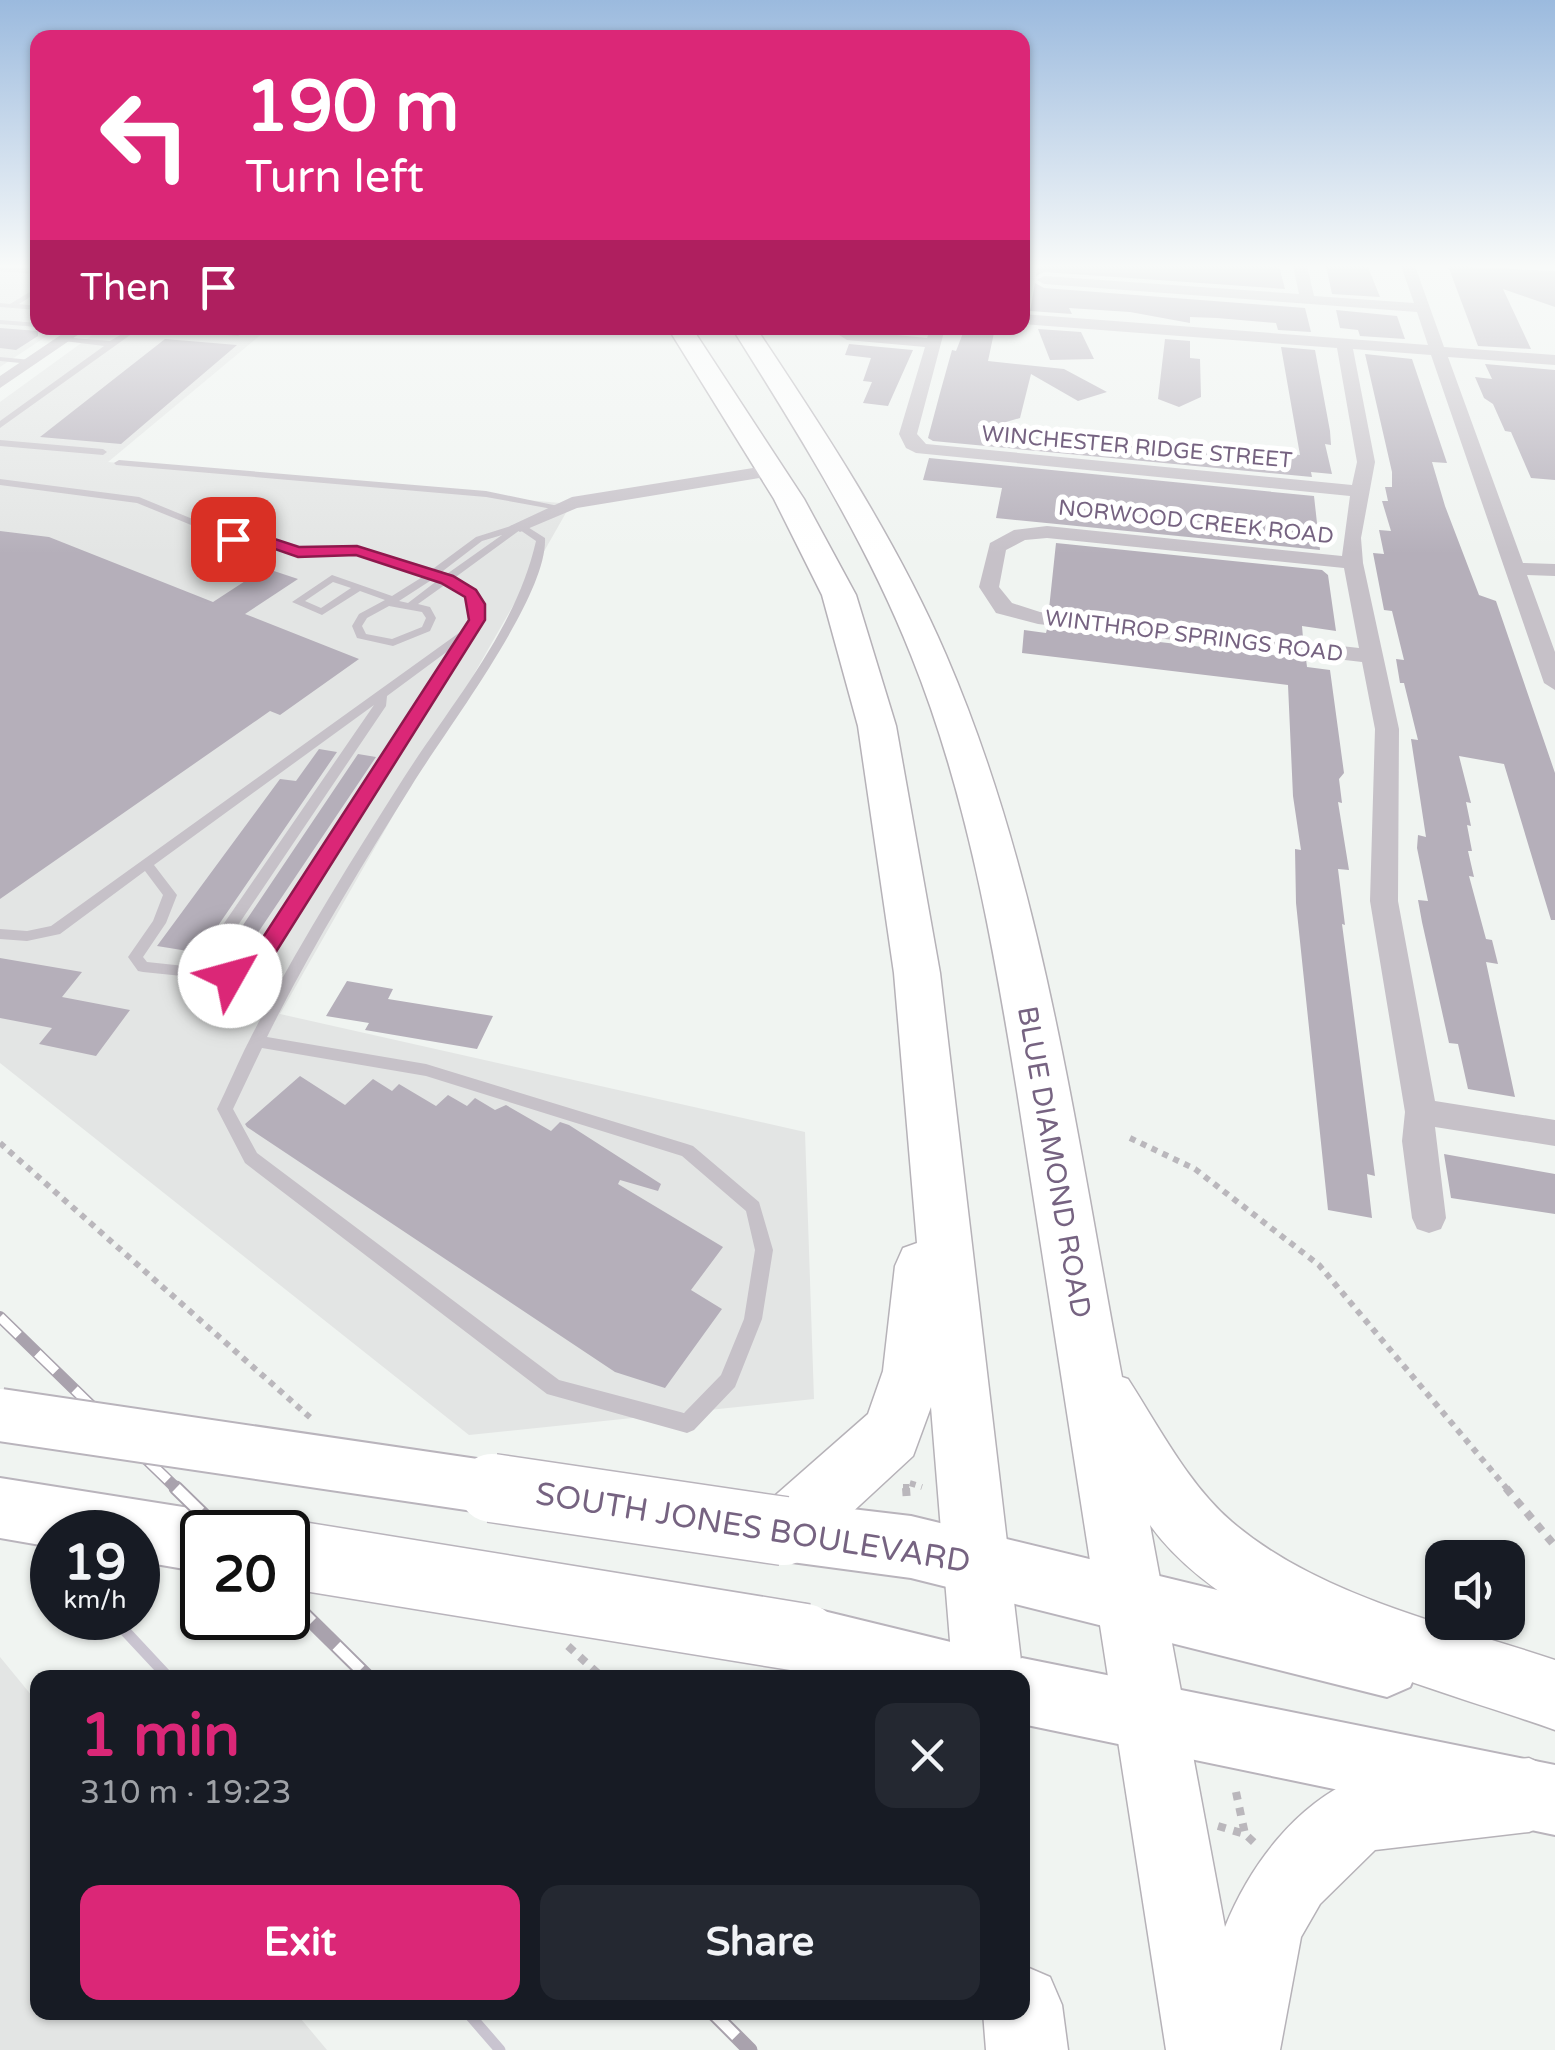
<!DOCTYPE html>
<meta charset="utf-8">
<style>
:root{--surface:#171b24;--page:#242831;--text:#f1f3f6;--muted:#9ea1a6;--accent:#db2777}
body{margin:0;font-family:"Varela Round",sans-serif;background:var(--page);color:var(--text);height:100vh;display:flex;flex-direction:column;font-size:38px;white-space:nowrap}
*{box-sizing:border-box;margin:0}
p{font-size:32px;color:var(--muted)}
.icon{flex:none;width:55px;height:55px;fill:none;stroke:currentColor;stroke-width:2;stroke-linecap:round;stroke-linejoin:round}
.map{position:relative;flex:1;overflow:hidden}
.details{position:absolute;left:30px;top:1670px;width:1000px;height:350px;display:flex;flex-direction:column;background:var(--surface);border-radius:20px;box-shadow:0 2px 8px #0004}
.details>*{flex:none}
.top-card{position:absolute;left:30px;top:30px;width:1000px;height:305px;border-radius:20px;box-shadow:0 2px 8px #0004;background:#db2777;color:#fff;overflow:hidden}
.buttons{position:absolute;left:1425px;top:1540px;display:grid;gap:20px}
.buttons a{display:grid;place-items:center;width:100px;height:100px;border-radius:20px;background:var(--surface);box-shadow:0 2px 8px #0004;font-size:50px}
.speed{position:absolute;left:30px;top:1510px;display:flex;gap:20px;font-size:50px;font-weight:700;text-align:center}
.speed>*{display:grid;place-content:center;width:130px;height:130px;border-radius:50%;background:var(--surface);box-shadow:0 2px 8px #0004;line-height:1}
.speed small{font-size:25px;font-weight:400}
.speed .limit{border:5px solid #111;border-radius:15px;background:#fff;color:#111}
.pin{position:absolute;display:grid;place-items:center;width:85px;height:85px;color:#fff;margin:-42px;border-radius:20px;box-shadow:0 5px 15px #0006}
.me{position:absolute;width:110px;margin:-55px;rotate:52deg;stroke-linejoin:round;filter:drop-shadow(0 0 8px #0008)}
.turn{display:flex;align-items:center;gap:35px;height:210px;padding:0 50px;font-size:45px}
.turn .icon{width:130px;height:130px;stroke-width:2.5}
.turn b{display:block;font-size:70px;line-height:85px}
.then{display:flex;align-items:center;height:95px;padding:0 50px;background:#0003;gap:20px;font-size:38px}
.round{display:grid;place-items:center;flex:none;width:105px;height:105px;border-radius:20px;background:var(--page)}
.overview{display:flex;align-items:center;justify-content:space-between;height:170px;padding:0 50px}
h1{font-size:60px;font-weight:800;line-height:75px;color:var(--accent)}
.action{display:flex;gap:20px;margin-top:auto;padding:20px 50px}
.action a{flex:1;height:115px;border-radius:20px;background:var(--accent);color:#fff;font-size:40px;font-weight:800;line-height:115px;text-align:center}
.action a+a{background:var(--page);color:var(--text)}
.map>svg:first-child{display:block}
.built{fill:#e3e5e4}
.lines{fill:none;stroke-linecap:round;stroke-linejoin:round}
.stream{stroke:#c9c4d0;stroke-width:11}
.building{fill:#b5afba}
.primary-casing{stroke:#b9b4bc;stroke-width:4}
.trunk-casing{stroke:#b6b2b8;stroke-width:3}
.path-far1{stroke:#bab7bc;stroke-width:6;stroke-dasharray:6 6;stroke-linecap:butt}
.path{stroke:#bab7bc;stroke-width:8;stroke-dasharray:8 8;stroke-linecap:butt}
.service{fill:#c6c1c8;fill-rule:evenodd}
.minor{fill:#c6c1c8;fill-rule:evenodd}
.primary{fill:#fff;fill-rule:evenodd}
.trunk{fill:#fff;fill-rule:evenodd}
.rail-far1-casing{stroke:#a9a2ad;stroke-width:12}
.rail-casing{stroke:#a9a2ad;stroke-width:15}
.rail-far1{stroke:#fff;stroke-width:9;stroke-dasharray:26;stroke-linecap:butt}
.rail{stroke:#fff;stroke-width:11;stroke-dasharray:34;stroke-linecap:butt}
.primary-bridge-far1-casing{stroke:#b9b4bc;stroke-width:56;stroke-linecap:butt}
.primary-bridge-casing{stroke:#b9b4bc;stroke-width:71;stroke-linecap:butt}
.primary-bridge-far1{stroke:#fff;stroke-width:52}
.primary-bridge{stroke:#fff;stroke-width:68}
.route{fill:#db2777;stroke:#8e194d;stroke-width:2.5}
.labels{text-anchor:middle;dominant-baseline:central;stroke-width:10;stroke-linejoin:round;paint-order:stroke}
.far-street-label{font-size:22px;fill:#766381;stroke:#fff}
.street-label{font-size:28px;fill:#766381;stroke:#fff}
.near-street-label{font-size:32px;fill:#766381;stroke:#fff}
</style>
<div class="map">
<svg width="1555" height="2050" viewBox="0 0 1555 2050">
<rect width="100%" height="100%" fill="#f0f4f1"/>
<path class="built" d="M0,267H37L38,328H59L0,367Z
M102,328H269L108,462L571,504L280,1014L805,1132L814,1399L469,1435L0,1063V402Z
M0,1657L37,1702L38,2012L296,2013L327,2050H0Z"/>
<g class="lines">
<path class="stream" d="M113,1618L169,1678
M467,2012L500,2050"/>
</g>
<path class="building" d="M1038,266H1279L1285,289L1044,272L1036,276Z
M1326,266L1368,267L1380,297L1332,294Z
M1448,266L1555,271V307L1503,289L1531,349L1478,346Z
M1035,283L1044,288L1305,308L1311,332L1278,330L1276,323L1217,318L1190,317V323L1130,312L1069,308L1072,314L1030,311Z
M1336,310L1397,316L1405,339L1360,336L1358,330L1340,328Z
M0,328L38,331V336L16,350L0,348Z
M965,328H995L988,361L1064,369L1107,392L1078,401L1031,374L1020,418L989,427L1300,455L1281,347L1315,350L1330,431L1331,445L1325,444L1332,474L1311,472L1312,477L933,441L928,438L940,393L952,350L956,351Z
M1038,329L1081,332L1094,359L1050,360Z
M165,339L237,345L121,444L40,437Z
M1165,339L1190,341V358L1200,359L1201,397L1179,407L1158,399Z
M849,344L913,350L888,406L863,403L872,382L863,381L871,358L845,355Z
M1365,354L1412,359L1447,463L1432,462L1445,506L1479,595L1496,601L1555,773V920H1551L1504,764L1459,756L1471,803L1466,802L1471,826L1467,825L1472,851H1468L1474,877L1469,876L1486,939L1492,940L1498,964L1486,962L1515,1097L1468,1089L1458,1044L1449,1043L1422,922L1418,900L1428,901L1417,848L1418,835L1426,837L1411,739L1418,740L1404,683H1400L1396,659L1404,660L1392,611L1384,610L1373,553L1384,554L1379,530L1391,531L1382,501H1388L1385,487H1392V472Z
M1485,364L1555,370V480L1531,478L1511,432L1505,431L1493,404L1484,398L1475,377L1492,379Z
M929,458L1314,496L1320,550L996,518L1002,488L923,480Z
M0,531L49,537L213,602L265,568L298,579L245,614L359,659L280,715L270,711L0,899Z
M1056,543L1322,570L1328,575L1336,631L1302,626L1303,638L1049,609Z
M1047,629L1306,659L1307,667L1330,670L1344,773L1339,779L1342,803L1338,802L1349,870L1338,869L1345,925L1342,924L1375,1176L1367,1174L1372,1218L1328,1210L1296,903L1295,849L1301,850L1293,796L1288,685L1022,653L1024,630L1046,633Z
M319,749L337,752L213,933L208,932L194,952L157,946L280,779L296,781Z
M358,754L376,757L253,940L235,937Z
M0,958L82,972L62,997L130,1010L96,1056L39,1044L52,1028L0,1018Z
M347,981L393,989L388,999L493,1016L477,1049L365,1030L369,1023L326,1016Z
M300,1076L345,1105L373,1079L392,1091L399,1084L436,1106L448,1095L467,1106L475,1098L495,1110L506,1105L551,1131L560,1122L569,1125L661,1184L658,1191L620,1180L618,1184L723,1247L691,1290L722,1309L665,1388L615,1372L247,1127L245,1124Z
M1444,1154L1555,1174V1214L1451,1198Z"/>
<g class="lines">
<defs>
<path id="primary" d="M0,1478L202,1510L224,1519L229,1532H202V1572L138,1561V1532H52V1547L0,1538Z
M784,1501L911,1516L1387,1631L1410,1641L1420,1664L1410,1687L1387,1697L911,1578L784,1561L762,1553L754,1531L762,1509Z
M807,1607L963,1645L986,1655L995,1676L999,1668L1022,1658L1555,1765V1835L1022,1724V1678H832L784,1662L775,1639L784,1616Z"/>
<path id="trunk" d="M668,328H692L804,499L856,595L896,726L940,973L1023,1678H953L931,1407L913,1456L807,1554L784,1563L761,1554L752,1531L761,1508L868,1414L883,1371L895,1266L903,1248L917,1243L894,973L858,726L822,595L774,499Z
M732,328H756C826,433 896,539 946,655C1044,882 1076,1136 1122,1377L1128,1379C1159,1427 1188,1484 1232,1522C1320,1597 1448,1624 1555,1660V1730C1428,1685 1231,1638 1150,1525L1225,1927C1250,1865 1296,1804 1358,1778L1529,1758L1555,1770V1821L1529,1832L1375,1850L1320,1904L1301,1937L1280,2050H1166L1017,1091C993,944 967,794 911,655C865,539 798,433 732,328Z
M805,1604C839,1618 865,1643 879,1678H796L781,1662L771,1638L781,1614Z
M1022,1965L1050,1977L1062,2005L1068,2050H986L983,2012H1022Z"/>
</defs>
<use href="#primary" class="primary-casing"/>
<use href="#trunk" class="trunk-casing"/>
<path class="path-far1" d="M1130,1138L1195,1169L1319,1265L1508,1490
M0,1143L313,1420
M906,1490V1482L922,1487"/>
<path class="path" d="M906,1488L907,1502
M1506,1488L1555,1546
M568,1646L603,1678
M1236,1792L1245,1834
M1218,1826L1245,1834L1259,1847"/>
<path class="service" d="M0,267L38,270V274L0,271Z
M38,287V292L19,304L38,306V310L0,307V303L10,304Z
M0,320L38,323V327L0,324Z
M132,328H140L0,428V421L104,346L64,341L60,339L61,337L110,341Z
M160,328H186L242,334L238,336L164,330Z
M560,328H579L580,329L576,331Z
M0,357L31,360L35,362L31,364L0,361Z
M0,440L103,449L107,452L103,455L0,446Z
M119,460L486,491L563,507L558,510L486,497L116,465L114,463Z
M0,479L139,497L234,536L250,532L299,549L357,548L430,571L476,537L517,524H523L545,538C548,597 445,731 412,785C361,867 310,950 267,1037L426,1064L687,1144L693,1146L759,1202L773,1250L762,1319L735,1387L694,1430L687,1433L547,1394L245,1163L217,1109C228,1087 238,1062 249,1041C294,952 349,864 403,779C451,704 516,630 536,541L520,530L453,579C501,607 480,612 465,652L259,972L231,981L143,972L138,971L128,957L153,921L163,895L145,871L60,934L27,941L0,939V929L27,931L51,926L463,630C483,606 467,596 446,584L418,604L430,607L436,618L430,631L393,646L357,638L352,626L359,614L385,600L360,591L322,615L292,602L332,575L392,596L424,576L357,554L298,555L249,538L233,542L137,503L0,485ZM502,535L444,576L439,574L482,541ZM433,579L438,580L408,603L399,601ZM333,582L351,588L321,608L305,601ZM389,606L422,612L426,618L422,627L392,639L366,634L362,626L367,618ZM456,645L249,964L231,971L209,968L386,706L387,696ZM374,705L194,967L147,962L143,957L166,923L177,895L154,865ZM262,1048L426,1076L682,1156L746,1211L755,1250L744,1319L721,1375L684,1413L559,1380L257,1153L233,1109Z"/>
<path class="minor" d="M1293,266H1307L1314,296L1414,303L1401,266H1415L1444,347L1555,355V365L1448,357L1523,563L1555,564V576L1527,575L1555,652V690L1544,683L1431,355L1353,349L1375,462L1361,538L1363,563L1399,729L1398,901L1435,1101L1555,1120V1146L1435,1127L1446,1218L1441,1229L1429,1233L1417,1229L1412,1218L1402,1141L1405,1112L1370,901L1375,729L1362,662L1038,624L996,613L979,587L990,543L1014,530L1047,526L1342,556L1350,496L916,453L906,448L899,434L925,347L847,340L839,335L847,330L927,338L931,328H945L917,434L926,444L1352,485L1357,462L1337,348L1022,324V314L1428,345L1417,312L1044,284L1037,280L1044,276L1299,294ZM1047,538L1344,568L1359,648L1040,612L1012,603L999,587L1006,550L1025,540Z
M71,328H88L0,388V376Z
M772,465L778,467V475L577,508L520,532L510,526L572,497Z"/>
<use href="#primary" class="primary"/>
<use href="#trunk" class="trunk"/>
<defs>
<path id="rail-far1" d="M0,1317L178,1490"/>
<path id="rail" d="M176,1488L221,1532
M288,1598L369,1678
M712,2012L750,2050"/>
</defs>
<use href="#rail-far1" class="rail-far1-casing"/>
<use href="#rail" class="rail-casing"/>
<use href="#rail-far1" class="rail-far1"/>
<use href="#rail" class="rail"/>
<defs>
<path id="primary-bridge-far1" d="M0,1415L509,1490"/>
<path id="primary-bridge" d="M492,1488L784,1531
M288,1554L805,1638"/>
</defs>
<use href="#primary-bridge-far1" class="primary-bridge-far1-casing"/>
<use href="#primary-bridge" class="primary-bridge-casing"/>
<use href="#primary-bridge-far1" class="primary-bridge-far1"/>
<use href="#primary-bridge" class="primary-bridge"/>
</g>
<linearGradient id="sky" x2="0" y2="1"><stop stop-color="#9bbade"/><stop offset="0.48" stop-color="#f8faf9"/><stop offset="1" stop-color="#f8faf9" stop-opacity="0"/></linearGradient>
<rect width="1555" height="554" fill="url(#sky)"/>
<path class="route" d="M250,531L299,547L357,546L453,576L476,590L485,604V620L262,974L230,984L220,976L223,970L247,962L469,620L465,597L441,583L356,555L298,557L249,540L233,544L226,539Z"/>
<g class="labels">
<g class="far-street-label">
<text transform="translate(1137 447) rotate(5)">WINCHESTER RIDGE STREET</text>
<text transform="translate(1196 522) rotate(6)">NORWOOD CREEK ROAD</text>
<text transform="translate(1194 636) rotate(7)">WINTHROP SPRINGS ROAD</text>
</g>
<g class="street-label">
<text transform="translate(1054 1162) rotate(80)">BLUE DIAMOND ROAD</text>
</g>
<g class="near-street-label">
<text transform="translate(753 1528) rotate(9)">SOUTH JONES BOULEVARD</text>
</g>
</g>
</svg>
<div class="buttons">
<a><svg class="icon" aria-label="sound" viewBox="0 0 24 24"><path d="M4 9h4l5-4v14l-5-4H4zM17 9q2 3 0 6"/></svg></a>
</div>
<div class="speed"><div>19<small>km/h</small></div><div class="limit">20</div></div>
<div class="pin" style="left:233px;top:539px;background:#d93025"><svg class="icon" aria-label="arrive" viewBox="0 0 24 24"><path d="M6 21V4h12l-3 4 3 4H6"/></svg></div>
<svg class="me" style="left:230px;top:976px" viewBox="-20 -20 40 40"><circle r="19" fill="#fff"/><path d="M0-13L10 11 0 6-10 11z" fill="#db2777"/></svg>
<div class="top-card">
<div class="turn"><svg class="icon" aria-label="left" viewBox="0 0 24 24"><path d="M17 20v-9H6M10 6l-5 5 5 5"/></svg><div><b>190 m</b>Turn left</div></div>
<div class="then">Then<svg class="icon" aria-label="arrive" viewBox="0 0 24 24"><path d="M6 21V4h12l-3 4 3 4H6"/></svg></div>
</div>
<section class="details">
<div class="overview"><div><h1>1 min</h1><p>310 m · 19:23</p></div><a class="round"><svg class="icon" aria-label="close" viewBox="0 0 24 24"><path d="M6 6l12 12M18 6L6 18"/></svg></a></div>
<div class="action"><a>Exit</a><a>Share</a></div>
</section>
</div>
